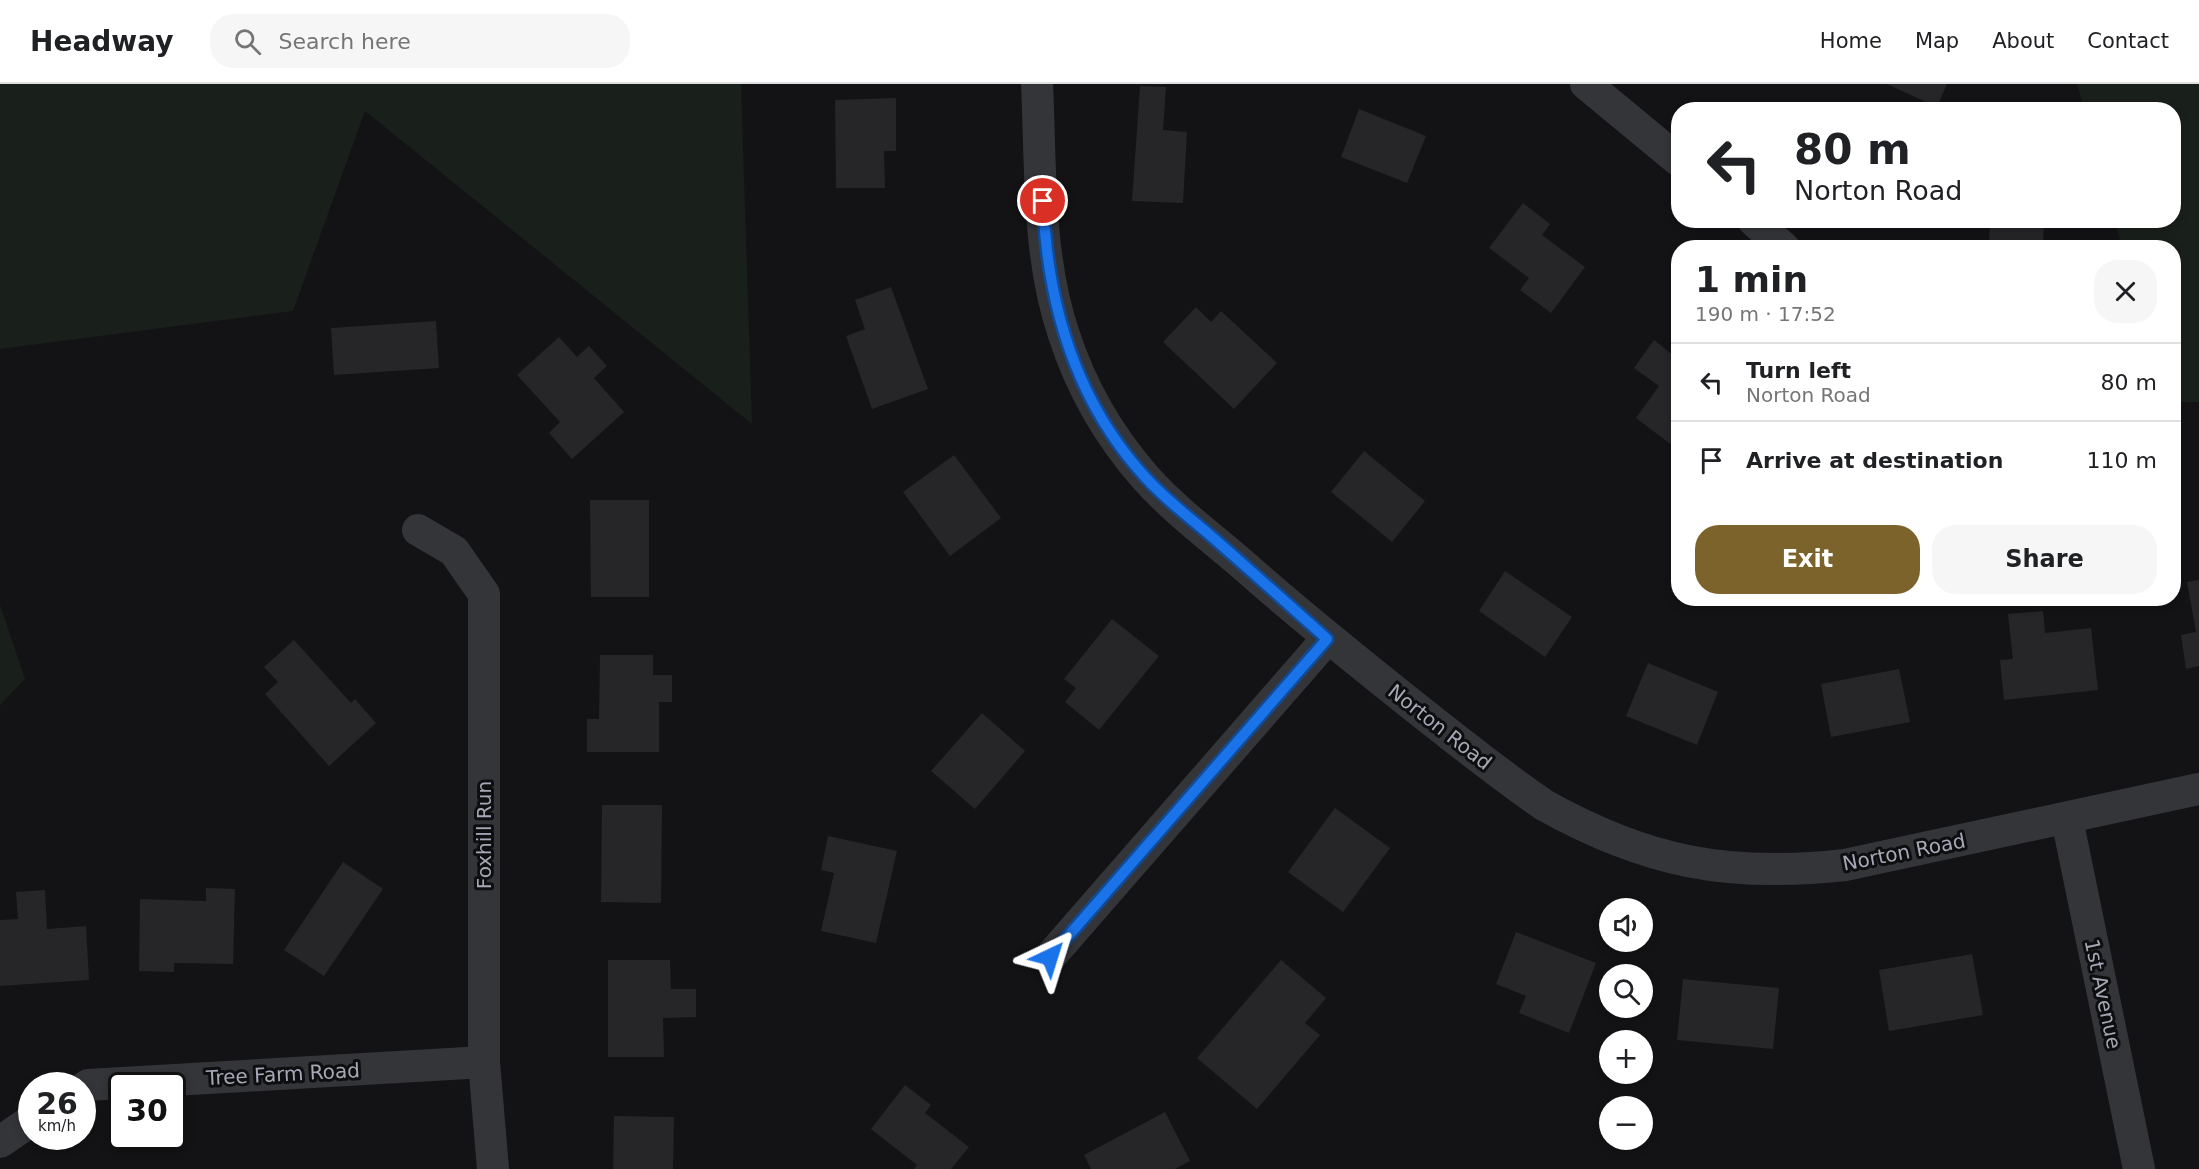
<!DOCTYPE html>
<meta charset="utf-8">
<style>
:root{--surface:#fff;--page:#f6f6f6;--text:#202124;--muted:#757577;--line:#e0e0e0;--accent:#7c632b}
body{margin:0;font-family:"DejaVu Sans",sans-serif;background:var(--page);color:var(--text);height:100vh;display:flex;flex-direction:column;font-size:22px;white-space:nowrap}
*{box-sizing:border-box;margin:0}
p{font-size:20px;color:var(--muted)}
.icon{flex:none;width:33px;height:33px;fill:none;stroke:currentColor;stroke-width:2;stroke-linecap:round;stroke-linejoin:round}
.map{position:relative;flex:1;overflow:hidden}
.side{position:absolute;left:1671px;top:156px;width:510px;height:366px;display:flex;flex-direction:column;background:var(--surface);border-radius:24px;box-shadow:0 3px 9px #0003}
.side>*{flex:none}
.top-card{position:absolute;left:1671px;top:18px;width:510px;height:126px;border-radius:24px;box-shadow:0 3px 9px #0003;background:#fff;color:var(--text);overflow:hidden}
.buttons{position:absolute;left:1599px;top:814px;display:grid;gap:12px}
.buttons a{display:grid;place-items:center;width:54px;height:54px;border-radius:50%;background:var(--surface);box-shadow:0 3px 9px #0003;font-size:30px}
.speed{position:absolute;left:18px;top:988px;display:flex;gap:12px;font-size:30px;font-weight:700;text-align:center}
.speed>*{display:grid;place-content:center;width:78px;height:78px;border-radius:50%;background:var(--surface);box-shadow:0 3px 9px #0003;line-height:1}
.speed small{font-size:15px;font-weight:400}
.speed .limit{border:3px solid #111;border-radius:9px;background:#fff;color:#111}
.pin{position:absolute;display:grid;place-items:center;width:51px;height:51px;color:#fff;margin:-26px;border:3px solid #fff;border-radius:50%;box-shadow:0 2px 6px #0007}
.me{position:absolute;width:66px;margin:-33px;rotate:41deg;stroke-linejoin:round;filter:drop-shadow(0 0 4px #0008)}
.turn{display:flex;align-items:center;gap:21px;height:126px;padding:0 24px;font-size:27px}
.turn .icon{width:78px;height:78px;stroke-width:2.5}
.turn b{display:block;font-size:42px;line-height:51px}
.round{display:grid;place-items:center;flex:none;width:63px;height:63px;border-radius:24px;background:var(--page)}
.overview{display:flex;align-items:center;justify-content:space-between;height:102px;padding:0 24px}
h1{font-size:36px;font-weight:600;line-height:45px}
.cta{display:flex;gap:12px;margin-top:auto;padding:12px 24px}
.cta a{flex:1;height:69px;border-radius:24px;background:var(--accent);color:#fff;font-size:24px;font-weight:600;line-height:69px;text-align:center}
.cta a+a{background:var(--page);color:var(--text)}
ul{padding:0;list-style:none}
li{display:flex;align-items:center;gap:18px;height:78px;padding:0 24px;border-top:2px solid var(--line)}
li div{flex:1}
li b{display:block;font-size:22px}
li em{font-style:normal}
header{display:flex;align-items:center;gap:36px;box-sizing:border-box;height:84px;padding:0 30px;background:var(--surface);border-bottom:2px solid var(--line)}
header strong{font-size:28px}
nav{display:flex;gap:33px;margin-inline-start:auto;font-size:21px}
.search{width:420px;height:54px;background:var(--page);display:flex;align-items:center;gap:15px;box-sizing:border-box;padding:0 21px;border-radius:24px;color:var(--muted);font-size:22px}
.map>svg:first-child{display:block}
.green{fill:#191f1a}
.building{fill:#262629}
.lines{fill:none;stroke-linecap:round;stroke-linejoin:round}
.street{stroke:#343539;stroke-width:32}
.route-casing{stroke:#114b97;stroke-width:15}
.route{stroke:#1a73e8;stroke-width:10}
.labels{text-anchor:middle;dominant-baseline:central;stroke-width:6;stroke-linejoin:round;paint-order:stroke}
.street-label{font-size:20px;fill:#a5a9b5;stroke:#0e0e10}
</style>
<header>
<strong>Headway</strong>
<div class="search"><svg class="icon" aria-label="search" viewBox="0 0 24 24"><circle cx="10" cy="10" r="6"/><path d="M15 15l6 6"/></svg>Search here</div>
<nav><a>Home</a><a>Map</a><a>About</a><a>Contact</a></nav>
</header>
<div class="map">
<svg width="2199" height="1085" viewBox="0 0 2199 1085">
<rect width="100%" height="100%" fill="#131315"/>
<path class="green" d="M0,0H741L752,340L365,27L293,227L0,265Z
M2077,0H2199V318H2174V164L2122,163L2115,137L2174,136V26L2084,25Z
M0,521L25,595L0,621Z"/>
<path class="building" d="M1887,0H1947L1937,23Z
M1140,2L1166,3L1163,46L1187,48L1183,119L1132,117Z
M896,14V67H884L885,104H836L835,16Z
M1359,25L1426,52L1407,99L1341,73Z
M1523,119L1550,140L1542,151L1585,183L1551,229L1520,206L1529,194L1489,164Z
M1990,136L2044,137L2043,164H1989Z
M891,203L928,305L872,325L846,252L865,245L855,216Z
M1196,223L1211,238L1221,227L1277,279L1234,325L1163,258Z
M436,237L439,284L334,291L331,244Z
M559,253L577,273L589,262L607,282L594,294L624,328L572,375L549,349L560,338L517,291Z
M1654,256L1678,275L1677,365L1636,334L1659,302L1634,284Z
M1364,367L1425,417L1392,458L1331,408Z
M954,371L1001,434L950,472L903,408Z
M590,416H649V513H591Z
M1505,487L1572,533L1545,573L1479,527Z
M2199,496V582L2186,585L2181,551L2196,548L2187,498Z
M2043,527L2045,549L2091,544L2098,606L2004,616L2000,576L2013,575L2008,530Z
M1112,535L1159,572L1099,646L1065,618L1076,604L1064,595Z
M294,556L351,619L355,615L376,639L329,682L265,610L278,598L264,583Z
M600,571H653V591H672V618H659V668H587V635H599Z
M1648,579L1718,608L1697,661L1626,632Z
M1899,585L1910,638L1831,653L1821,600Z
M982,629L1025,667L975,725L931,687Z
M602,721H662L661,819L601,818Z
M1335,724L1390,764L1343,828L1288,788Z
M828,752L897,767L876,859L821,847L834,789L821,786Z
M343,778L383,805L324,892L284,866Z
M206,804L235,805L233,880L174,879V888L139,887L140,815L206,817Z
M45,806L47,845L86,842L89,896L0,902V836L18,835L16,808Z
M1516,848L1596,879L1569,949L1519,929L1526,912L1496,900Z
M1972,870L1983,931L1889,947L1879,886Z
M608,876H670L671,905H696V933L663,934L664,973H608Z
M1281,876L1326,914L1305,939L1320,951L1257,1025L1197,974Z
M1683,895L1779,904L1773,965L1677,956Z
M905,1001L931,1021L925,1029L969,1063L951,1085H914L917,1081L871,1045Z
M1165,1028L1190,1077L1175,1085H1091L1084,1071Z
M614,1032L674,1033L673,1085H613Z"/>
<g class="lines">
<path class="street" d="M1037,0C1041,83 1037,172 1064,251C1081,303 1109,352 1145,393C1176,428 1215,456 1250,487C1310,540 1372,589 1435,639C1471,667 1506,695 1544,721C1646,778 1728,794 1845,781L2199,705
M1586,0L1678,76
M1753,136L1784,164
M418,446L454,467L484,510V978L493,1085
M2067,735L2139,1085
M1050,873L1327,555
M82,1005L88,1001L484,978
M0,1058L32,1036"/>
</g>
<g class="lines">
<defs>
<path id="route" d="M1043,117C1047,219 1076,318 1146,394C1166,416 1189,433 1211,452C1250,486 1288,520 1327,555L1050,873"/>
</defs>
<use href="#route" class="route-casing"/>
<use href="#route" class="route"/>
</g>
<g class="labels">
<g class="street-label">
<text transform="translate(1440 643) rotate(38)">Norton Road</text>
<text transform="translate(484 751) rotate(-90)">Foxhill Run</text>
<text transform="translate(1904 768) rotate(-11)">Norton Road</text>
<text transform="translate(2103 910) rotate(78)">1st Avenue</text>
<text transform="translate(283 990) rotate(-3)">Tree Farm Road</text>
</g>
</g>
</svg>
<div class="buttons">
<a><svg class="icon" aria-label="sound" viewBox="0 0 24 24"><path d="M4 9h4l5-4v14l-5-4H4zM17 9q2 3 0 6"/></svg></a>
<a><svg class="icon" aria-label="search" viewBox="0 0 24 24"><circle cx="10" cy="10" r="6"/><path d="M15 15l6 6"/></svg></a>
<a>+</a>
<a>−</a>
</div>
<div class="speed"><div>26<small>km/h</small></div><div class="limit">30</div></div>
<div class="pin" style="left:1043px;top:117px;background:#d93025"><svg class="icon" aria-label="arrive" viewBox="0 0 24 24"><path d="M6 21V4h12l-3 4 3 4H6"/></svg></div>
<svg class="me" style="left:1050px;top:873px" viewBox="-20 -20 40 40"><path d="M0-17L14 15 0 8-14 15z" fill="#1a73e8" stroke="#fff" stroke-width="4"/></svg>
<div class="top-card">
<div class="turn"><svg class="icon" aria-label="left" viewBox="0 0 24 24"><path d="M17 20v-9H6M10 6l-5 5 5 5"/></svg><div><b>80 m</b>Norton Road</div></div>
</div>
<section class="side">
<div class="overview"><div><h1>1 min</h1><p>190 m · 17:52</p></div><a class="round"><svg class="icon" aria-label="close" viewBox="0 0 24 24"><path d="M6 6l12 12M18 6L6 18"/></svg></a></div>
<ul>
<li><svg class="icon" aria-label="left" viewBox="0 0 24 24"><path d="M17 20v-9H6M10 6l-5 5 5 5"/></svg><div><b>Turn left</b><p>Norton Road</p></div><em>80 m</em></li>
<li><svg class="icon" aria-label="arrive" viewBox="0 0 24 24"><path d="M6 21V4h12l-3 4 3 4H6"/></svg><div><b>Arrive at destination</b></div><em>110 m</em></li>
</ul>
<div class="cta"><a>Exit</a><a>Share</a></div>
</section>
</div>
